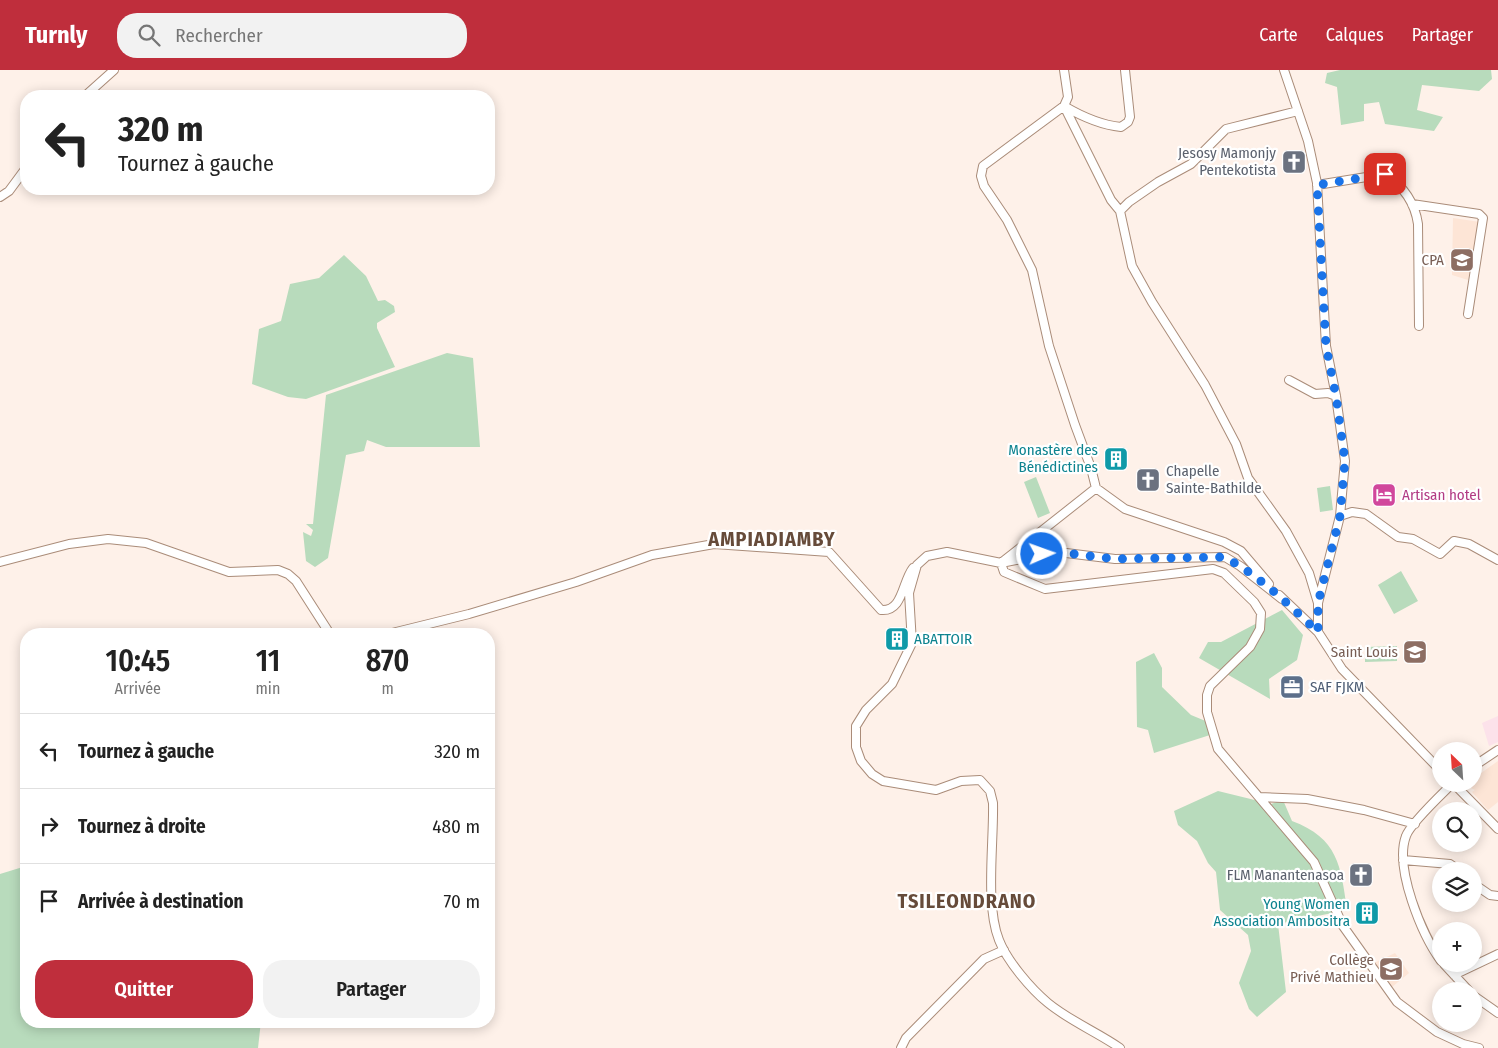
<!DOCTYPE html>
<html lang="fr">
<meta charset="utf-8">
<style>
:root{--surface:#fff;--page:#f2f2f2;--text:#222;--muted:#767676;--line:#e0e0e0;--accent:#bf2e3c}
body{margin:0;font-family:"Fira Sans Condensed",sans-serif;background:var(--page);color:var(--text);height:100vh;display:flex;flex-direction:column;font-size:19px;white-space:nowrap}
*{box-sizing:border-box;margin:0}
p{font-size:16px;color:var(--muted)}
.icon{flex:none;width:28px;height:28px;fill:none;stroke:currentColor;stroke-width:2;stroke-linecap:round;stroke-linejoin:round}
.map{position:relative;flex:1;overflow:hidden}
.panel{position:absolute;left:20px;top:558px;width:475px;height:400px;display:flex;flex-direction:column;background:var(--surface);border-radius:20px;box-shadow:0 2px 12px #0003}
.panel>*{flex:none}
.guide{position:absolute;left:20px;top:20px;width:475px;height:105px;border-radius:20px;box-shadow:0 2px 12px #0003;background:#fff;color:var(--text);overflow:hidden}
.needle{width:32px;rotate:335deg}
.fabs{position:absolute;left:1432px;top:672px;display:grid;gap:10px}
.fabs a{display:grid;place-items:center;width:50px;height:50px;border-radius:50%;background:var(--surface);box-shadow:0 2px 12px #0003;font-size:25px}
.pin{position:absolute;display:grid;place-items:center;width:42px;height:42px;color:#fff;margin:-21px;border-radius:10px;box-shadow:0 2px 8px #0006}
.me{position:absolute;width:55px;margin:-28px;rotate:88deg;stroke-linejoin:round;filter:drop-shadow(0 0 4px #0008)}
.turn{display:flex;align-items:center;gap:18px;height:105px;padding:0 15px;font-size:22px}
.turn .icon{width:65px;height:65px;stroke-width:2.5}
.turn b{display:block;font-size:35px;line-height:42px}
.eta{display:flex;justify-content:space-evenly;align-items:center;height:85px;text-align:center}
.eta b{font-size:30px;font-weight:600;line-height:35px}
.button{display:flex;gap:10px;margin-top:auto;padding:10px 15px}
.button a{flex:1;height:58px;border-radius:20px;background:var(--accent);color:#fff;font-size:20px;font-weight:600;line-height:58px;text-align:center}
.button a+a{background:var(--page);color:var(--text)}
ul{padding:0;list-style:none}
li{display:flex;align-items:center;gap:15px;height:75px;padding:0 15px;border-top:1px solid var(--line)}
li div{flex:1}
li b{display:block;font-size:19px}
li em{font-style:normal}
header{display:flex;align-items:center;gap:30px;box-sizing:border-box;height:70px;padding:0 25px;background:var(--accent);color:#fff}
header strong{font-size:24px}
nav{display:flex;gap:28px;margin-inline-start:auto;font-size:18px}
.search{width:350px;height:45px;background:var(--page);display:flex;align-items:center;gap:12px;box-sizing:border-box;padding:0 18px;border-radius:20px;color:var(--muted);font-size:19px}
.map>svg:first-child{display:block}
.industrial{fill:#fce2ea}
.built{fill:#fde5d6}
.green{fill:#b8dbbc}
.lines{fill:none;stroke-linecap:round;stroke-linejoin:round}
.minor-casing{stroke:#aa8c79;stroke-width:10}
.minor{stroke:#fff;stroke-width:8}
.route{stroke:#1a73e8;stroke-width:9;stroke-dasharray:0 16.2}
.labels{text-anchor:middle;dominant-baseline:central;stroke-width:4.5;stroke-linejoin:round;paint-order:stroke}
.worship-label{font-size:15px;fill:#5b616d;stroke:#fff;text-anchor:end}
.education-label{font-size:15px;fill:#785e54;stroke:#fff;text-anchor:end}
.culture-label{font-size:15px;fill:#0d838f;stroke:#fff;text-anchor:end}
.hotel-label{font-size:15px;fill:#b23c85;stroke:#fff;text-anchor:start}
.service-label{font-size:15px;fill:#4e5e75;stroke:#fff;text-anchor:start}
.district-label{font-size:20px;font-weight:bold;letter-spacing:1px;fill:#664b3a;stroke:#fff}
</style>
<header>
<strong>Turnly</strong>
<div class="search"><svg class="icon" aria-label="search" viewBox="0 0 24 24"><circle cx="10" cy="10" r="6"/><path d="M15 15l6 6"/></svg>Rechercher</div>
<nav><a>Carte</a><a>Calques</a><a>Partager</a></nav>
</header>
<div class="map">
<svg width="1498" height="978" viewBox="0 0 1498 978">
<rect width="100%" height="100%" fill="#fef1e9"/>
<path class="industrial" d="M1498,646V672L1489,676L1482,653Z"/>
<path class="built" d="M1453,148L1480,152L1468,210L1452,205Z
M1498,691V732L1488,740L1472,722L1475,720L1471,718L1472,714H1474V708Z
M1395,883L1409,903L1392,917L1372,894Z"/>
<path class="green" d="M1340,0H1491L1492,9L1479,21L1422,15L1417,40L1443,47L1434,61L1385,54L1379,32L1364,34V51L1341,55L1337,17L1325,13L1327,3Z
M344,185L366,206L378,231L385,230L394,236L395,242L377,253V258L395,297L306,329L288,327L252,314L259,259L281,251L290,214L319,208Z
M447,283L473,288L480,377H386L367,370L364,381L346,385L328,488L315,497L306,491L303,462L311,466L313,460L306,454H313L326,325Z
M1036,407L1050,443L1038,448L1024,412Z
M1330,416L1333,440L1320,442L1317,418Z
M1401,501L1418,531L1394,544L1378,515Z
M1282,540L1303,565L1297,590L1269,609L1270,629L1199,588L1208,572H1221Z
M1397,576V591L1365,592V577Z
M1154,583L1162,598V617L1191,645L1208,652L1210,665L1154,683L1148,660L1137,657L1136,592Z
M1218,721L1271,734L1283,730L1292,751C1338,768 1341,796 1347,840L1278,854L1286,922L1257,947L1249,939L1239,913L1251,881L1248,865L1220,840L1216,802L1208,793L1197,771L1178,755L1174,741Z
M26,796V951H261L258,978H0V804Z"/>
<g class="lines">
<defs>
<path id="minor" d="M1064,0L1068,27L1064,36L983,96L981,106L984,116L1007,150L1032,200L1049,276L1075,355L1091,398L1096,418L1125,439L1224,472L1241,481L1269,514
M1284,0L1308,71L1317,113L1326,276L1336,326L1345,391L1340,446L1318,533V562
M85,26L114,0
M1064,36C1081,46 1101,55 1121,57L1128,52L1130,47L1125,0
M1064,36L1111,130L1120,141
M1298,41L1226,59L1191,94L1158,112L1129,132L1120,141L1132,196L1152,232L1205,315L1236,374L1248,408L1286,461L1309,503L1318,533
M1317,115L1385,104C1403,116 1415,133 1418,154L1419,256
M0,127L9,121L26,98
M1412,134L1479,144L1483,148L1468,244
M1289,310L1315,324L1328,323L1336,326
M1096,418L1001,493L1004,502L1045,519L1213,499L1224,503L1254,532L1261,543L1260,559L1250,577L1210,616L1207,625V642L1218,679L1314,792L1343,856L1397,932L1437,962L1463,974L1479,978
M1340,446L1352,442L1366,444L1398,467L1413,469L1440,484L1454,471L1469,474L1498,490
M0,492L69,474L108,469L146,473L229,502L278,500L288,504L296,511L330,564
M1279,525L1318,562L1342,599L1441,701
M388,564L469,544L576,512L652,485L714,474L829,482L881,540C903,542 902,512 913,498
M1474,696L1498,680
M1454,714L1498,759
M1259,727L1307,729L1364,740L1415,754
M1403,790L1450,794L1460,801
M1474,814L1490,825L1498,826
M1441,891C1422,865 1394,798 1406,766C1410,754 1441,725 1452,714
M1444,894L1469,921
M1454,905L1498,884
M1474,926L1498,943
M901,978L906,968L984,889L1004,880
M1120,978C1097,962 1070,951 1048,933C1031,919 1007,891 999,870C985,835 994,772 993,733L990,721L980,710L961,711L936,720L883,711L872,704L861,691L856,677V656L866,640L892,614L912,573L909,523L917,495L927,486L947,482L1001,493L1058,482L1115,489L1225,487L1240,496L1282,529"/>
</defs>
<use href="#minor" class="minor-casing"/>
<use href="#minor" class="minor"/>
</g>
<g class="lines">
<path class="route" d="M1042,484L1058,482L1115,489L1224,487C1260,506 1289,535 1318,562V533L1340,446L1345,391L1336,326L1326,276L1317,115L1385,104"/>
</g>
<defs>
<symbol id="church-square" viewBox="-11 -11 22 22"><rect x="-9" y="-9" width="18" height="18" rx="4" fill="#6b7280" stroke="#fff"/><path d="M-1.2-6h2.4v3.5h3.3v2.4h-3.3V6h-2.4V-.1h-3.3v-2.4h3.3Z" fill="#fff"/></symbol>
<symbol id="school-square" viewBox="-11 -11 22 22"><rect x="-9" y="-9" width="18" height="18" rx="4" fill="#8d6e63" stroke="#fff"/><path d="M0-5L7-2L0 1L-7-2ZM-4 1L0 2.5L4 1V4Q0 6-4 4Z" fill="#fff"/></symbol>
<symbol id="building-square" viewBox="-11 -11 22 22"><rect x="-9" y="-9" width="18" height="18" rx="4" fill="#0f9aa8" stroke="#fff"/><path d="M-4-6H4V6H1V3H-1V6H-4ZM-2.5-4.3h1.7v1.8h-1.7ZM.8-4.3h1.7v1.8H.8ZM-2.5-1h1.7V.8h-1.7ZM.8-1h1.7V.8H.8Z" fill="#fff"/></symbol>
<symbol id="hotel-square" viewBox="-11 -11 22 22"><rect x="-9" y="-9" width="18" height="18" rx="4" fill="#d1479c" stroke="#fff"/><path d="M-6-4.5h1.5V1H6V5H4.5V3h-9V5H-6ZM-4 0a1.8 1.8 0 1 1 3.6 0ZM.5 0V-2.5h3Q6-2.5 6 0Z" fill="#fff"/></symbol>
<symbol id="office-square" viewBox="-11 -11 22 22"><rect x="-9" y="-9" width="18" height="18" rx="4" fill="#5c6f8a" stroke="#fff"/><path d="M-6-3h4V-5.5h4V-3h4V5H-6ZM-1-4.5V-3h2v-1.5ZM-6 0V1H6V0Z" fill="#fff"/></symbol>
</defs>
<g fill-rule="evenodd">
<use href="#church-square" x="1280" y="78" width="28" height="28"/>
<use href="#school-square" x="1448" y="176" width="28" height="28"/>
<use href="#building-square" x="1102" y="375" width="28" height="28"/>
<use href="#church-square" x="1134" y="396" width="28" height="28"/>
<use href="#hotel-square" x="1370" y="411" width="28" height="28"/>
<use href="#building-square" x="883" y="555" width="28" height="28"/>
<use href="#school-square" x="1401" y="568" width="28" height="28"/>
<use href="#office-square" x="1278" y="603" width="28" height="28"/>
<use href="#church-square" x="1347" y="791" width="28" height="28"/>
<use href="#building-square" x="1353" y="829" width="28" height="28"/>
<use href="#school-square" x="1377" y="885" width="28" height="28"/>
</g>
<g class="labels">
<g class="worship-label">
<text x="1276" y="83">Jesosy Mamonjy<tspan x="1276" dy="17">Pentekotista</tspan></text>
<text x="1166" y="401" text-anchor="start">Chapelle<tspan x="1166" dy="17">Sainte-Bathilde</tspan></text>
<text x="1344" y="805">FLM Manantenasoa</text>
</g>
<g class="education-label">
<text x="1444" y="190">CPA</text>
<text x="1398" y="582">Saint Louis</text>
<text x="1374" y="890">Collège<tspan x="1374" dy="17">Privé Mathieu</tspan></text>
</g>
<g class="culture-label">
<text x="1098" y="380">Monastère des<tspan x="1098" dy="17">Bénédictines</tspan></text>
<text x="914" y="569" text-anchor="start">ABATTOIR</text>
<text x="1350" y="834">Young Women<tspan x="1350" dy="17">Association Ambositra</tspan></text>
</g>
<g class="hotel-label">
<text x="1402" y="425">Artisan hotel</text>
</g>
<g class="service-label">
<text x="1310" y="617">SAF FJKM</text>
</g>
<g class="district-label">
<text x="772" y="469">AMPIADIAMBY</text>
<text x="967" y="831">TSILEONDRANO</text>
</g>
</g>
</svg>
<div class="fabs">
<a><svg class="needle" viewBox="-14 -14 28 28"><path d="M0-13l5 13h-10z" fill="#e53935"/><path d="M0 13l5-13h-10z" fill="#767676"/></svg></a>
<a><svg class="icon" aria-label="search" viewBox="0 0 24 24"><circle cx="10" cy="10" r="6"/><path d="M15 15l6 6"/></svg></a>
<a><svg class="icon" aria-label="layers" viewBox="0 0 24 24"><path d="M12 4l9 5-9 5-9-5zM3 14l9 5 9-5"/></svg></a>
<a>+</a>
<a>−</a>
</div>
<div class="pin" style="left:1385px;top:104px;background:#d93025"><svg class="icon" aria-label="arrive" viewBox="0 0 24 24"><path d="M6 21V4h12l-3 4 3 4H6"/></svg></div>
<svg class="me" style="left:1042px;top:484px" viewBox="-20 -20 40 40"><circle r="17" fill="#1a73e8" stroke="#fff" stroke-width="3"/><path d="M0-11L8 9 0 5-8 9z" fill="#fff"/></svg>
<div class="guide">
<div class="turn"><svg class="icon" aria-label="left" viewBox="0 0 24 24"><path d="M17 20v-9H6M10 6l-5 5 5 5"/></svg><div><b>320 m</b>Tournez à gauche</div></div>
</div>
<section class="panel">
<div class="eta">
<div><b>10:45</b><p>Arrivée</p></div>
<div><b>11</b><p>min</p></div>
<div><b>870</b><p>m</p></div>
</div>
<ul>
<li><svg class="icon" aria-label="left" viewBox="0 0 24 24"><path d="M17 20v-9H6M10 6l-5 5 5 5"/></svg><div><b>Tournez à gauche</b></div><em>320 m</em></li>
<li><svg class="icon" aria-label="right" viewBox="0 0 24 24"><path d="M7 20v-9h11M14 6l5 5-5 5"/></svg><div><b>Tournez à droite</b></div><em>480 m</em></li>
<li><svg class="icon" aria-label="arrive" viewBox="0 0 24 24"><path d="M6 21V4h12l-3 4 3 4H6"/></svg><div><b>Arrivée à destination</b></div><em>70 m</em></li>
</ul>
<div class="button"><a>Quitter</a><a>Partager</a></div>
</section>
</div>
